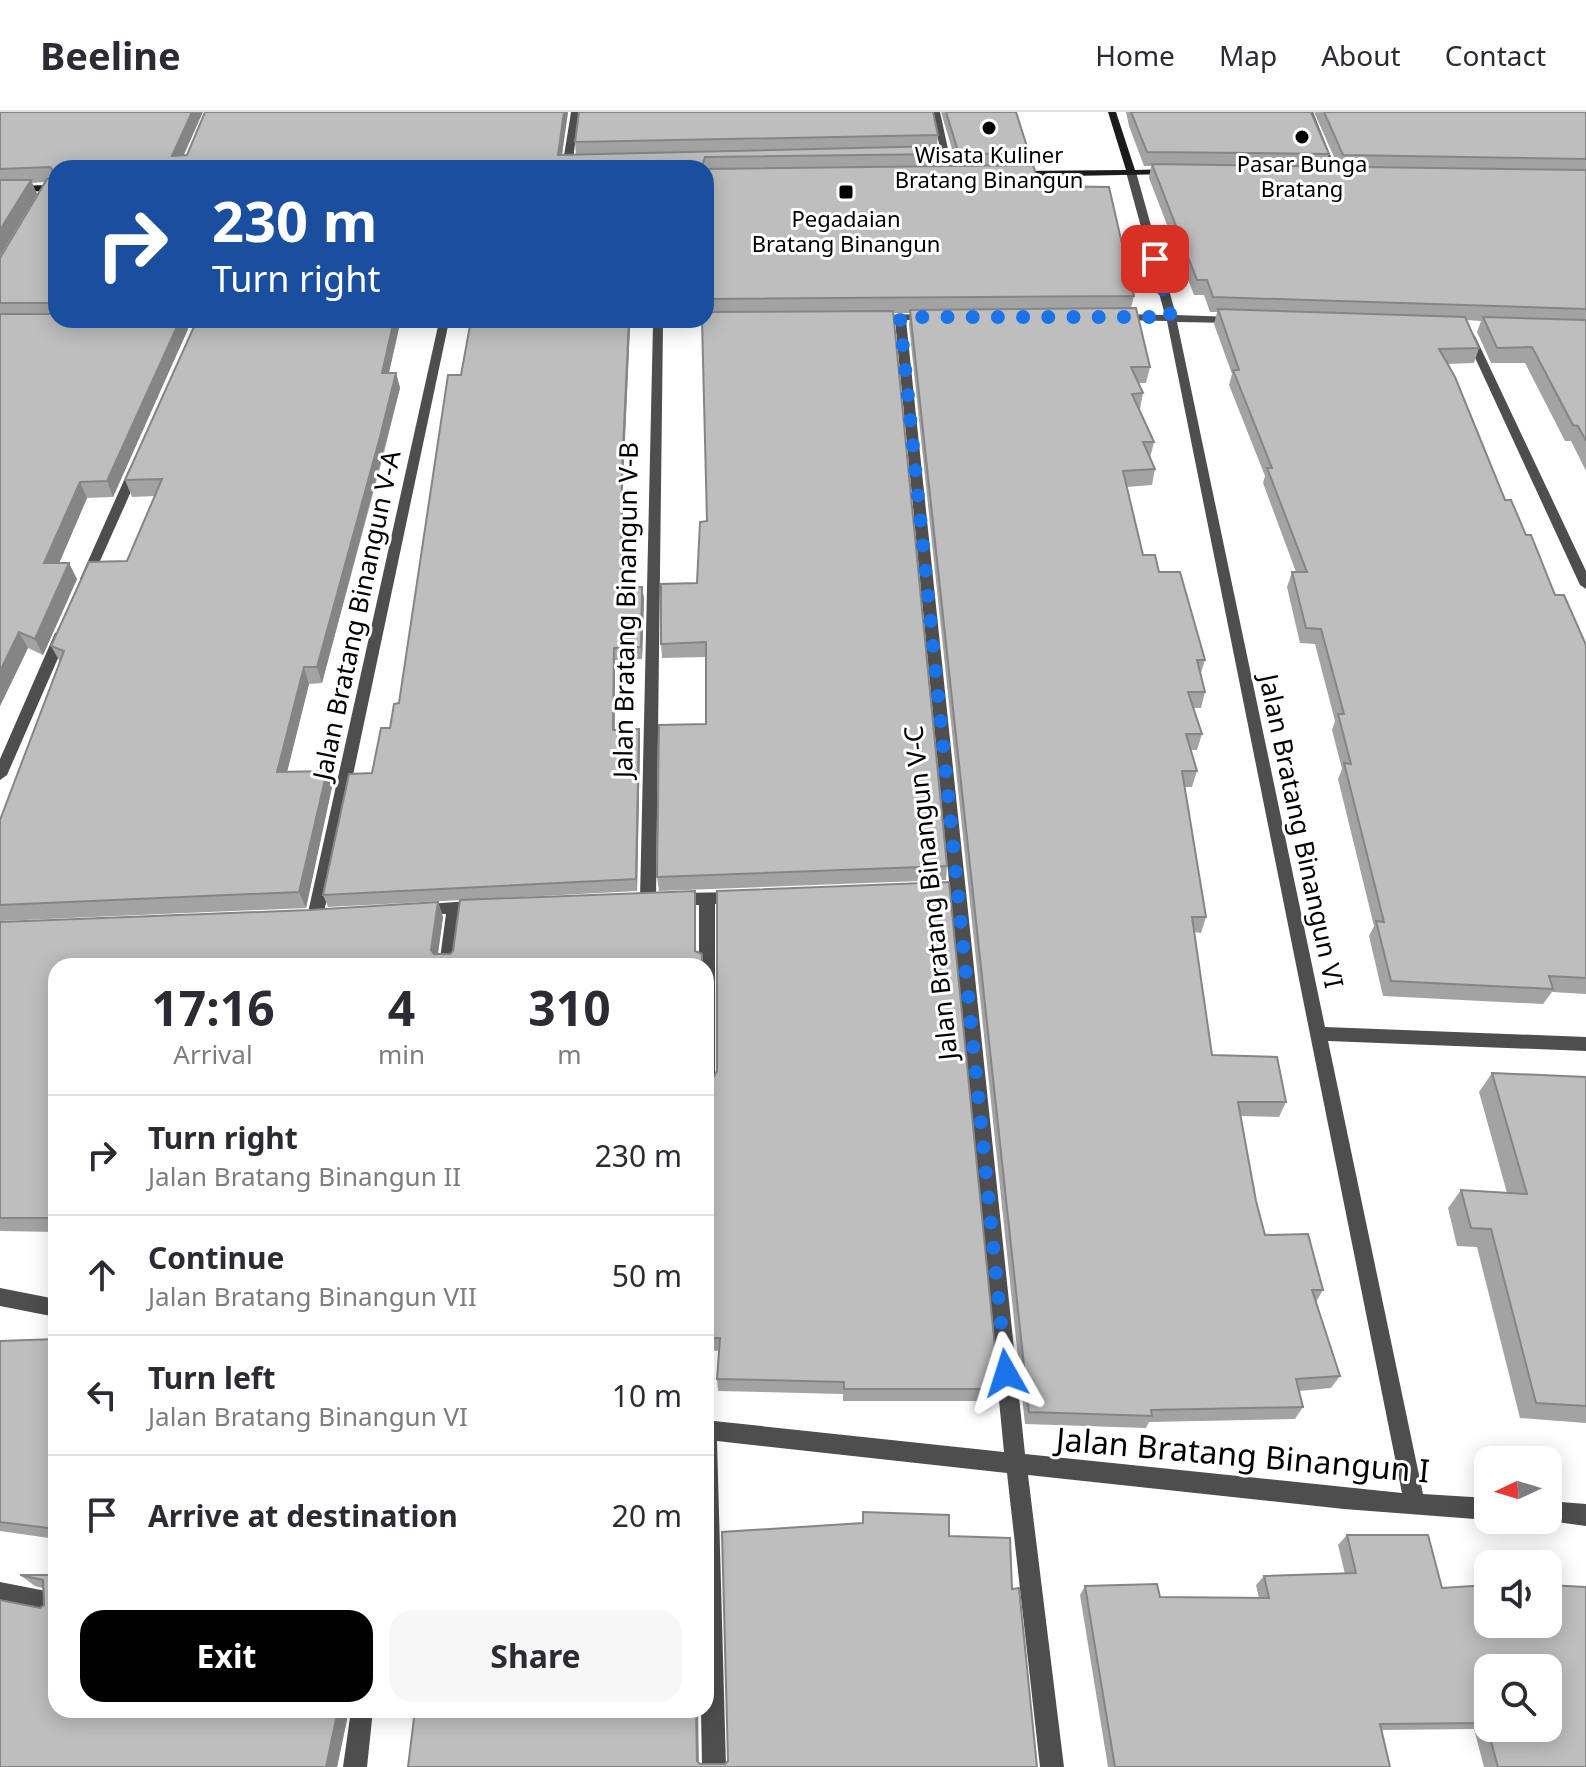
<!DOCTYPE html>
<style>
:root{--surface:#fff;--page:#f7f7f7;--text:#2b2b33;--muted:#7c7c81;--line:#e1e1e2;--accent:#000}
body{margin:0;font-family:"Noto Sans",sans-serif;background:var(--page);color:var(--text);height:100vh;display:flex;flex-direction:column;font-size:30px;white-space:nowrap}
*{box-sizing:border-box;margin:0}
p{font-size:26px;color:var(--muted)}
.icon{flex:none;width:44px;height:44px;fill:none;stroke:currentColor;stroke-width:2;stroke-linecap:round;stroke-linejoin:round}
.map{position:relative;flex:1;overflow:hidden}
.drawer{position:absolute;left:48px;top:846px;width:666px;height:760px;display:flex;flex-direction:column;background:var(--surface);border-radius:24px;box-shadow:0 4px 20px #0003}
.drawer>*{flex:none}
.hud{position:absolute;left:48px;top:48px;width:666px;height:168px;border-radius:24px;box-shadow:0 4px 20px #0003;background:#1a4fa0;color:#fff;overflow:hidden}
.needle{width:52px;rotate:266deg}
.controls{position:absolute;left:1474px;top:1334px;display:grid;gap:16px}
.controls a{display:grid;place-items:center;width:88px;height:88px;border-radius:16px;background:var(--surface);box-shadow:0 4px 20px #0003;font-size:40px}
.pin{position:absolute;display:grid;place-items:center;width:68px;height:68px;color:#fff;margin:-34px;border-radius:16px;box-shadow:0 4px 12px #0006}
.me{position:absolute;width:88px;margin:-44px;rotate:354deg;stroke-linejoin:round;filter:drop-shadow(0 0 6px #0008)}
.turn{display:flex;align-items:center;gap:28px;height:168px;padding:0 32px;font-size:36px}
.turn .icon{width:104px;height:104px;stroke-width:2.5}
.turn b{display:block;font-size:56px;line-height:68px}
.eta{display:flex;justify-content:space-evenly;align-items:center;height:136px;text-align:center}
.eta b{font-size:48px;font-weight:700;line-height:56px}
.cta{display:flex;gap:16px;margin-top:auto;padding:16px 32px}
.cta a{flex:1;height:92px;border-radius:24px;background:var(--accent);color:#fff;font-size:32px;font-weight:700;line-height:92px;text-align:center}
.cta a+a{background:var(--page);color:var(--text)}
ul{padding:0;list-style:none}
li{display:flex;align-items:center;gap:24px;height:120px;padding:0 32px;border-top:2px solid var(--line)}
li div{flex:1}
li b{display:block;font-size:30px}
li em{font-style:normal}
header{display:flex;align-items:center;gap:48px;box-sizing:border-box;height:112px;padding:0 40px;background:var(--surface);border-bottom:2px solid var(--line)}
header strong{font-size:38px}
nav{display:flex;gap:44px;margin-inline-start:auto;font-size:28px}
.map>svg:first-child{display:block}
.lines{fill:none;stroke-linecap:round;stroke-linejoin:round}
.lane{fill:#4e4e4e;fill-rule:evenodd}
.street{fill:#4e4e4e;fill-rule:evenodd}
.secondary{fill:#1b1b1b;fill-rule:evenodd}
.wall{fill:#a3a3a3}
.shaded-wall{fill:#858585}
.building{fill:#bebebe;stroke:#858585;stroke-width:2;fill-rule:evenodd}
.route{stroke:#1a73e8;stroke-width:14;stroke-dasharray:0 25.2}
.poi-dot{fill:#000;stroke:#fff;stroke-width:3}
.labels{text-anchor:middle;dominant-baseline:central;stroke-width:6;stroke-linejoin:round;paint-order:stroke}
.far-poi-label{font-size:22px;fill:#000;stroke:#fff}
.street-label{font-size:26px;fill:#000;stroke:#fff}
.near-street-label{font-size:32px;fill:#000;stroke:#fff}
</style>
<header>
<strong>Beeline</strong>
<nav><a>Home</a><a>Map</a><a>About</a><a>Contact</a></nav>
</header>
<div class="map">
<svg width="1586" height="1655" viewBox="0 0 1586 1655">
<rect width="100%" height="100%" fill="#fff"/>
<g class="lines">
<path class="lane" d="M571,0H579L572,56H562Z
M932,0H940L954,65L946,63Z
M1305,0H1313L1339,65L1331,63Z"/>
<path class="street" d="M1131,57L1136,60L1176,203L1234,205L1239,208L1234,211L1177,210L1325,915L1586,925V939L1328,929L1423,1382L1488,1386V1408L1344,1397L1028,1363L1064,1655H1040L1007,1361L717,1329L726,1655H702L701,1598H706V1305L714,1309L1004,1340L895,208H874L869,205L870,203L930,202L935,205L930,208H906L1025,1342L1402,1381L1167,209L1118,208L1113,205L1118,202L1165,203L1126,60Z
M706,205H722L727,208L722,211L663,212L656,787L648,793L640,787L653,212L610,213L605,210L706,208Z
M494,208V212L490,213L448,214L323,805L315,811L307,805L438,214H378L373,211L377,208Z
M1470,221L1475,224L1586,459V477L1580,473L1465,224Z
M135,353L141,357L92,467L86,471L81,470L80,467L129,357Z
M62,517L69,521L7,663L0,668V647L55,521Z
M738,780L746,786L744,790L715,792V974L712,979L706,981V854H699V793H677L669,787L677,781Z
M482,788L490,794L488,798L462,801L455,854H439L446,802L415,801L413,797L415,793Z
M0,1176L56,1187V1205L0,1194Z
M1548,1389L1586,1392V1414L1542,1408H1548Z
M0,1470L56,1481V1503L0,1492Z
M351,1598H373L367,1655H343Z"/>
<path class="secondary" d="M1108,0H1116L1135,58L1172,57L1177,60L1175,62L1016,65L1011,62L1016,59L1126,58Z
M56,73V79L0,80V74Z"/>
</g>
<path class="wall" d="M0,0L184,43H187L205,0H568L562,43H576L575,30L938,23L937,35L943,42L942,54H957L941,0H1016L1029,41L1028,53L1040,74L1134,184L1131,196L1150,255L1146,271H1138L1143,281L1140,297H1139L1154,330L1150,346L1155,357L1152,373L1126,375L1143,443L1159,460L1205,548L1201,561L1205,580L1201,596H1193L1202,622L1197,638H1191L1197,659L1192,675H1184L1206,805L1201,821L1194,820L1212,943L1286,990L1279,1005L1240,1004L1256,1089L1265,1123L1323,1178L1316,1190L1340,1264L1331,1276L1299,1279L1303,1295L1295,1307L1149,1310L1146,1316L1025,1312L909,213L910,201H893L947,754L946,768L659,779L657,765L706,612V545L662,546L661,532L697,471L707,409L706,56H56V208L188,217L113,385L87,386L59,451L77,467L43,543L28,536L0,594V146L45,70L32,71L37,82L0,144Z
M1126,0H1311L1329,42L1326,54H1338L1314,0H1586V359L1571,329H1565L1525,251H1491L1477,220L1481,209L1466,208L1479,236L1474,251L1447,252L1505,388L1526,423L1555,483L1586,533V882L1552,880L1543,892L1383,884L1369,824L1374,814L1338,667L1342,657L1332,618L1335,609L1315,532L1300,531L1287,475L1292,460H1296L1263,371L1265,364L1229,273L1232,262L1214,212L1217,200H1210L1204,183H1194L1149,66L1151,54H1144L1129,14Z
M630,214L623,370V476L642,475L644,487L642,547L615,548V618L639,617L640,629L637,779L328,795L323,783L399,591L461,263Z
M399,216L389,261H396L400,276L384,341L322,571L309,572L287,660L327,659L332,675L306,796L0,809V708L60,550L51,534L127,449L155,384L132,385L125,368Z
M695,779L696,839L56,854V1120L0,1119V810L309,798L438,790L443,805L438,842H450Z
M1492,961L1586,965V1311L1520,1306L1477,1135L1457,1134L1448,1096L1461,1078L1507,1081L1479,980Z
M706,969L999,1277L996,1289H843V1282L718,1279L717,1267L719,1239L706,1238Z
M56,1227V1427L0,1419V1229Z
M1347,1423L1442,1476L1586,1655H1484L1474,1617L1381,1618L1390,1655H1108L1080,1483L1085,1474L1160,1485L1259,1486L1256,1473L1264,1464L1345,1462L1338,1433Z
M20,1463H56V1598H349L337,1655H0V1488L40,1496L44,1493L43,1476L35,1474Z"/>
<path class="shaded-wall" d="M192,0H203L178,56L172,44Z
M564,0H568L560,56L558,43Z
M31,68L37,82L0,144V118Z
M180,208H185L188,217L113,385L107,369Z
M394,208H397L399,216L385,277L382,261Z
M629,208L630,214L623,370V488L621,476L622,358Z
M396,261L400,276L322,571L317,555Z
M80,370L87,386L52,468L44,451Z
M69,451L77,467L43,543L35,527Z
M642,475L644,487L642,547L641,535Z
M19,520L28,536L0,594V559Z
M614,536L615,548L614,630L613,618Z
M304,555L309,572L283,676L277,660Z
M639,617L640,629L637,779L636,767Z
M327,659L332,675L306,796L299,780Z
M695,779L696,795V854L695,839Z
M438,790L443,805L436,854L431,838Z
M338,1598H349L337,1655H326Z
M696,1598H698L699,1655L697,1649Z"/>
<path class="building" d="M0,0H192L172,44L187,43L205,0H564L558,43L941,34L943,42L705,45L702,54L704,56H56V191H0V146L47,67L52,66L53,58L50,55L0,57Z
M579,0H933L938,23L575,30Z
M946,0H1016L1029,41L959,42Z
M1131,0H1311L1329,42L1147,40Z
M1324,0H1586V47L1343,43Z
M1152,52L1586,58V197L1213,185L1207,168H1197Z
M1033,53L1040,74L1109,75L1134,184L706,187V57Z
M0,68H31L0,118Z
M1136,196L1150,255H1131L1143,281L1132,282L1154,330H1143L1155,357L1123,359L1143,443H1155L1159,460H1180L1205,548H1197L1205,580H1188L1202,622H1186L1197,659H1182L1206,805H1192L1212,943L1277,945L1286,990H1238L1256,1089L1265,1123L1308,1122L1323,1178H1312L1340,1264L1296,1267L1303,1295L1151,1298L1152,1304L1029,1300L910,198Z
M1218,197L1465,205L1479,236L1439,237L1455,265L1505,388H1511L1526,423H1531L1555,483H1564L1586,533V866L1549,864L1553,877L1391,869L1376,809L1384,810L1344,651L1351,652L1338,602H1344L1321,517L1306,516L1292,460H1307L1267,356H1272L1233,258H1239Z
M893,199L947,754L657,765L659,613L706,612V530L661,532V472L697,471L700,410L707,409L702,208H706V200Z
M0,202H56V208H180L107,369L80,370L44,451H69L35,527L19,520L0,559Z
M1483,205L1586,208V329L1578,314L1573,313L1532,235L1497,236Z
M197,208H394L382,261H396L380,325L317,555H304L277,660L327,659L299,780L0,793V708L64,539L51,534L89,450L127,449L162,367L125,368Z
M471,208H629L622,358L621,476L642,475L641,535L614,536L613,618L639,617L636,767L323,783L349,662L372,661L381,616H390L394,592L399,591L448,263H461Z
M949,770L999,1277H844V1270L717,1267L720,1226H706V969L713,966L717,959V779Z
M695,779V839L702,842V854H56V1106H0V810L309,798L438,790L431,838L434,842H450L453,839L460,788Z
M1492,961L1586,965V1294L1536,1291L1491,1117L1471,1116L1461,1078L1527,1082Z
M56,1227V1417L0,1410V1229Z
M863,1400L949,1403V1424L1010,1426L1012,1477L1019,1476L1037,1655H408L415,1598H696L697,1649L700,1652H725L728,1649L722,1420L863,1411Z
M1347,1423H1428L1442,1476L1488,1473V1512H1548V1473L1586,1475V1655H1498L1486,1611L1380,1612L1390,1655H1115L1085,1474L1157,1472L1160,1485L1269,1486L1264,1464L1356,1461ZM1488,1556H1548V1616H1488Z
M20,1463H56V1598H338L326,1655H0V1488L40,1496L44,1493L43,1468Z"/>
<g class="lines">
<path class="route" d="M1006,1261L900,205H1171L1155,147"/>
</g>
<g class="poi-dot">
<circle cx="989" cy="16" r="8"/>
<circle cx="1302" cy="25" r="8"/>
<rect x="838" y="72" width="16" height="16" rx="4"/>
</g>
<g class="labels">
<g class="far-poi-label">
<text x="989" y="42">Wisata Kuliner<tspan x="989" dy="25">Bratang Binangun</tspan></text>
<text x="1302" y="51">Pasar Bunga<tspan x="1302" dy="25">Bratang</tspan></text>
<text x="846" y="106">Pegadaian<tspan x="846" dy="25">Bratang Binangun</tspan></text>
</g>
<g class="street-label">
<text transform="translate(625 498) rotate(-89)">Jalan Bratang Binangun V-B</text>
<text transform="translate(356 503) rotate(-78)">Jalan Bratang Binangun V-A</text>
<text transform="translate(1302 719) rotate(78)">Jalan Bratang Binangun VI</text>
<text transform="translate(930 781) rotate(-96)">Jalan Bratang Binangun V-C</text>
</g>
<g class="near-street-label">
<text transform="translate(1243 1342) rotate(5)">Jalan Bratang Binangun I</text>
</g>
</g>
</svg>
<div class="controls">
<a><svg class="needle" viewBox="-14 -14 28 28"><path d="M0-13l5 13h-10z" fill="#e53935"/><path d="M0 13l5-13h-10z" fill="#7c7c81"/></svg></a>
<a><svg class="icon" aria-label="sound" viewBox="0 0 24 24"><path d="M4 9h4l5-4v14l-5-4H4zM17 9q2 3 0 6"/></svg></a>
<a><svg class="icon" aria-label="search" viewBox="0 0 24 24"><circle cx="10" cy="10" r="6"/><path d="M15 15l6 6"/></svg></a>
</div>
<div class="pin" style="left:1155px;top:147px;background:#d93025"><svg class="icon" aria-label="arrive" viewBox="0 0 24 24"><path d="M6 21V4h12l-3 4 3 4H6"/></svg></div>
<svg class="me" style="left:1006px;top:1261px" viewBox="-20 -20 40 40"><path d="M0-17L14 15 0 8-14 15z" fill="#1a73e8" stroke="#fff" stroke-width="4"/></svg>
<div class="hud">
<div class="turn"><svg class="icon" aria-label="right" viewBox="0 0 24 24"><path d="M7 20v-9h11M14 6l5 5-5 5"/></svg><div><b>230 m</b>Turn right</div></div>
</div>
<section class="drawer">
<div class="eta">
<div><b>17:16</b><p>Arrival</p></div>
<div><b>4</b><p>min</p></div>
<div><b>310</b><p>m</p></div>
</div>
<ul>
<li><svg class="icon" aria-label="right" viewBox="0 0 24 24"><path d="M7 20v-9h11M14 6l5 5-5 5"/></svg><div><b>Turn right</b><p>Jalan Bratang Binangun II</p></div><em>230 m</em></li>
<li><svg class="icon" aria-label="ahead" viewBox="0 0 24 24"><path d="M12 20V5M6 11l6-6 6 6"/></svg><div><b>Continue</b><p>Jalan Bratang Binangun VII</p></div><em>50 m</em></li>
<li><svg class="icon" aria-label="left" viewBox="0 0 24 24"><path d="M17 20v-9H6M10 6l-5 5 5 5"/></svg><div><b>Turn left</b><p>Jalan Bratang Binangun VI</p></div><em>10 m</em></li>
<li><svg class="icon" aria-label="arrive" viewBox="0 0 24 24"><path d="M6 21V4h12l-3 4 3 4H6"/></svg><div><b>Arrive at destination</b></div><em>20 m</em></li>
</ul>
<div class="cta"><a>Exit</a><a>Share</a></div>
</section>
</div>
